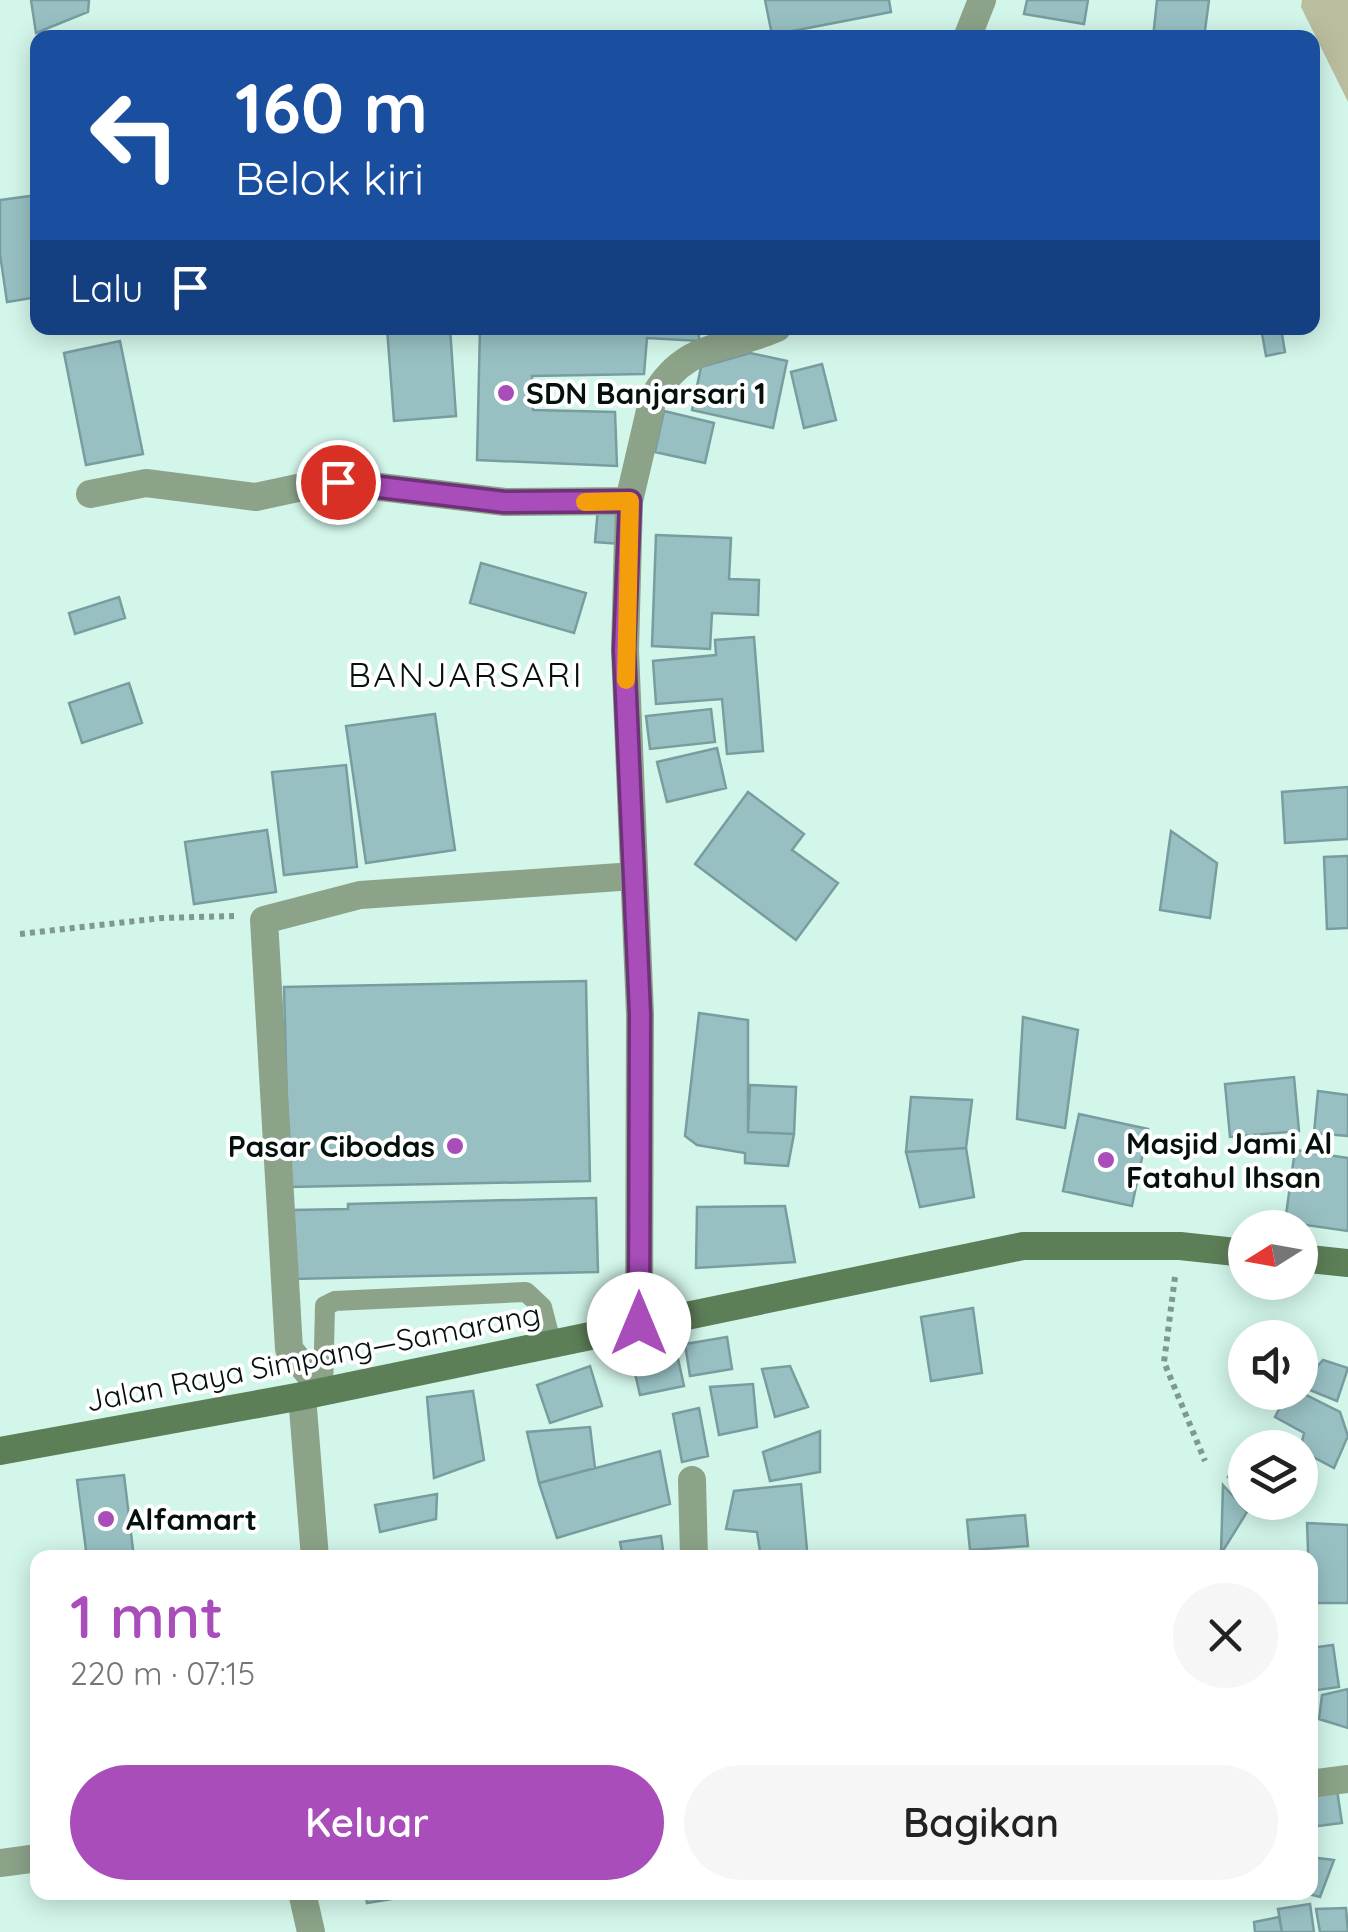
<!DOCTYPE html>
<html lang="id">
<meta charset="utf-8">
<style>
:root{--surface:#fff;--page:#f6f6f6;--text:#222;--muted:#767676;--accent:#a84db9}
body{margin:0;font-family:Quicksand,sans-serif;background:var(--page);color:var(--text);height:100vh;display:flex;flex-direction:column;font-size:38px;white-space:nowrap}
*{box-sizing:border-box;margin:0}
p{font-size:32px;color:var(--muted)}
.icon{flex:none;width:55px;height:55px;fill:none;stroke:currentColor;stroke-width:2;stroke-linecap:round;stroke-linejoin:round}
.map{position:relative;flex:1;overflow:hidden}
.details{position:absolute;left:30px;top:1550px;width:1288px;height:350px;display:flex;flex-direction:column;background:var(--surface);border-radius:20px;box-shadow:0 5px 25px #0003}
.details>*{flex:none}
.top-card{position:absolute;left:30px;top:30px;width:1290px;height:305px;border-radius:20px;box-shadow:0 5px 25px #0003;background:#1a4fa0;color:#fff;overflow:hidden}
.needle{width:65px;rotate:259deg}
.controls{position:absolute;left:1228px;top:1210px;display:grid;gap:20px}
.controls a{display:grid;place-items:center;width:90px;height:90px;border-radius:50%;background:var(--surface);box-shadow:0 5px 25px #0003;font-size:50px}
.pin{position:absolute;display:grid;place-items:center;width:85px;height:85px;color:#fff;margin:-42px;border:5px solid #fff;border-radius:50%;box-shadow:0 2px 10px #0007}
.me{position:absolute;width:110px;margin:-55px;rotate:0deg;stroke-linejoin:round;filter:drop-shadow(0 0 8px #0008)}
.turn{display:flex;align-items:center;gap:35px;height:210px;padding:0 40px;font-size:45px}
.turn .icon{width:130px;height:130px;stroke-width:2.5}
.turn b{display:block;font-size:70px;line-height:85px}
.then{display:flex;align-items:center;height:95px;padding:0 40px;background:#0003;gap:20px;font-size:38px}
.round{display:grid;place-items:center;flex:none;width:105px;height:105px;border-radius:52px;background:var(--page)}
.head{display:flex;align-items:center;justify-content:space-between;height:170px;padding:0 40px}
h1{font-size:60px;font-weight:600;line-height:75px;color:var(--accent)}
.button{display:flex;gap:20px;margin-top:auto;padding:20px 40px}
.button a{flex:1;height:115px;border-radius:60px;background:var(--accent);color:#fff;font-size:40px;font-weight:600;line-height:115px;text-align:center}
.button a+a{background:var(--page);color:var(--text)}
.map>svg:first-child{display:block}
.forest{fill:#bbbe9e}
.building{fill:#98c0c3;stroke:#789d9f;stroke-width:2.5}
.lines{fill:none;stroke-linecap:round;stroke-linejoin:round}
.path{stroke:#7f9990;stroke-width:6;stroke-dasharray:5 5;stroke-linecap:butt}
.service{stroke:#8ca389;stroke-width:20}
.minor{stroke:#8ca389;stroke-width:28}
.secondary{stroke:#5d7f58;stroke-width:28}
.route-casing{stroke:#6d3278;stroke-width:25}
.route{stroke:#a84db9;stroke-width:18}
.slow{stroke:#f59e0b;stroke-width:18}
.poi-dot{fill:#a84db9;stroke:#fff;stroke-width:4}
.labels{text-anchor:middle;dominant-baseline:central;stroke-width:8;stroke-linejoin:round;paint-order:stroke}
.poi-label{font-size:30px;font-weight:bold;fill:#05110d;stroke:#fff;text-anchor:start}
.street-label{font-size:30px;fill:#05110d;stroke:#fff}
.quarter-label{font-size:35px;letter-spacing:2.5px;fill:#05110d;stroke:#fff}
</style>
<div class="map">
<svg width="1348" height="1932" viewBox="0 0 1348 1932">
<rect width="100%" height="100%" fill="#d3f6ea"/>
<path class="forest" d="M1302,0H1348V102L1301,7Z"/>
<path class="building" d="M31,0H89L88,12L36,33Z
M765,0H889L891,12L772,35Z
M1027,0H1088L1084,24L1024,14Z
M1157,0H1209L1204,38H1153Z
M38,195V297L7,302L0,254V200Z
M387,328H450L456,416L394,421Z
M480,328H699V341L647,338L644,374L532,376L533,410L615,412L617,466L477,460Z
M1261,328H1281L1285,352L1266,356Z
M120,341L143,454L86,465L64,353Z
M750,353L787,361L773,428L692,410L701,367Z
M822,364L836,420L804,428L791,372Z
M664,411L714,423L705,463L655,452Z
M598,508L623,510L621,544L595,542Z
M656,535L731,538L729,579L759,580L758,615L712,613L710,649L652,646Z
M481,563L586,593L574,633L470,603Z
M119,597L125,618L75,634L69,613Z
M754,637L763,751L727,754L722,699L656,704L653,661L716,655L715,640Z
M129,683L142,723L82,743L69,703Z
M711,709L715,742L650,749L646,716Z
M435,714L455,850L366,863L346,726Z
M717,748L726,788L667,802L657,762Z
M346,765L357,867L284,875L272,772Z
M1348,787V839L1285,843L1282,792Z
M748,792L804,834L792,850L838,883L796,940L695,864Z
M267,830L276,892L194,904L185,842Z
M1171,831L1217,863L1210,918L1160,910Z
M1348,856V928L1327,929L1324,857Z
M586,981L590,1181L289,1187L284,987Z
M699,1013L748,1020V1132L794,1134L788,1166L745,1163V1153L697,1145L685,1136Z
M1023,1017L1078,1030L1065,1128L1017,1119Z
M1294,1077L1299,1131L1230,1137L1225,1084Z
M750,1085L796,1087L794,1134L748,1132Z
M1318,1091L1348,1095V1136L1314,1133Z
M911,1097L972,1100L966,1148L906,1152Z
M1079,1114L1148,1129L1132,1206L1063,1191Z
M966,1148L974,1197L920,1207L906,1152Z
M1295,1150L1348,1158V1231L1285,1222Z
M596,1198L598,1272L293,1279L292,1210L348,1209V1204Z
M785,1206L795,1262L696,1268L697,1207Z
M973,1308L982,1373L931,1381L921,1317Z
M727,1337L732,1369L690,1376L685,1344Z
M675,1345L684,1386L640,1395L631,1356Z
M1323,1360L1348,1368L1337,1401L1300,1386Z
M590,1366L602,1406L550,1423L537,1385Z
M790,1366L808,1407L775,1417L762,1369Z
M753,1384L757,1427L719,1435L710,1387Z
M473,1391L484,1460L434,1478L427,1397Z
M1288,1392H1300L1340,1412L1348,1436L1334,1468L1300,1450L1304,1433L1275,1417Z
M699,1408L708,1456L682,1462L673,1414Z
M590,1427L595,1468L539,1483L527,1432Z
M820,1431V1472L770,1481L763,1452Z
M660,1451L670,1504L557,1538L539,1483Z
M1245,1458V1491L1228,1477Z
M124,1475L134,1558H87L77,1480Z
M801,1484L807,1550L801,1558H761L757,1532L726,1529L734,1491Z
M1223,1485L1247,1512L1221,1554Z
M437,1494L436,1519L380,1532L375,1505Z
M1025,1515L1028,1546L970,1550L967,1520Z
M1307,1523L1348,1525V1603H1310Z
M661,1536L664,1558H623L620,1542Z
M1333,1645L1339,1687L1310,1691V1648Z
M1348,1689V1728L1319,1719L1322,1695Z
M1337,1790L1342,1823L1310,1827V1794Z
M1310,1857L1334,1860L1320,1897L1301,1892H1310Z
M365,1892H434L367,1903Z
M1310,1904L1314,1932H1282L1278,1909Z
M1346,1908L1348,1932H1320L1316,1909Z
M1279,1917L1282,1932H1255L1254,1922Z"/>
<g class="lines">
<path class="path" d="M20,934L162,918L234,916
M1175,1277L1164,1362L1205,1461"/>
<path class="service" d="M323,1391L325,1306L335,1301L526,1292L542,1307L551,1342"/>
<path class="minor" d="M967,38L982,0
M90,494L146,483L256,497L330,481L505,502L629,501
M639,1323L640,1014L625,650L629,501L653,398C685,341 725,351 777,328
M323,1391L289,1349L264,920L360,895L634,876
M302,1396L315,1558
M692,1480L694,1558
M1310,1784L1348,1779
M0,1863L38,1858
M302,1892L311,1932"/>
<path class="secondary" d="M1300,1258L1348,1263
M0,1451L302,1396L1023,1246H1180L1245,1253"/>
</g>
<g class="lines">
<defs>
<path id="route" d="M338,482L504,502L630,501L624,650L640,1014L639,1324"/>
</defs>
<use href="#route" class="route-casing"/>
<use href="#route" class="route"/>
<path class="slow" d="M585,502L630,501L626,680"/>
</g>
<g class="poi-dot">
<circle cx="506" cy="393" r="10"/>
<circle cx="455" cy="1146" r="10"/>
<circle cx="1106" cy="1160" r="10"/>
<circle cx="106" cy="1519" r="10"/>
</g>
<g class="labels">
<g class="poi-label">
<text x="526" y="393">SDN Banjarsari 1</text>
<text x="1126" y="1143">Masjid Jami Al<tspan x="1126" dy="34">Fatahul Ihsan</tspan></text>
<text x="435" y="1146" text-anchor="end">Pasar Cibodas</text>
<text x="126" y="1519">Alfamart</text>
</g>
<g class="street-label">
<text transform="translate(313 1357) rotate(-11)">Jalan Raya Simpang—Samarang</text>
</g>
<g class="quarter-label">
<text x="466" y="674">BANJARSARI</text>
</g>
</g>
</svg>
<div class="controls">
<a><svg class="needle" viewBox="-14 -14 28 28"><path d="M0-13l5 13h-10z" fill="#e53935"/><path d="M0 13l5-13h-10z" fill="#767676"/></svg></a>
<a><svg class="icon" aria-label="sound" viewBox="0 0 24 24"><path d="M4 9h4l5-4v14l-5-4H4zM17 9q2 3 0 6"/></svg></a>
<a><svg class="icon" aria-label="layers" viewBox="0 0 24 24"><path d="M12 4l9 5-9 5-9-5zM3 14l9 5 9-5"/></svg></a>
</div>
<div class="pin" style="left:338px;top:482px;background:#d93025"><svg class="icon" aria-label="arrive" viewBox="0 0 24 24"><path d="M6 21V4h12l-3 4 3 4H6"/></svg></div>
<svg class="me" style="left:639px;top:1324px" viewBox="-20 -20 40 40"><circle r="19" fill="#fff"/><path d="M0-13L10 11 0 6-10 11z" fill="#a84db9"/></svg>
<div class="top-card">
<div class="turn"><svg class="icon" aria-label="left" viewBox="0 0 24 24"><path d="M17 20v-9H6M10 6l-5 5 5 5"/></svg><div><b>160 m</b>Belok kiri</div></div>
<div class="then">Lalu<svg class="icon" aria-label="arrive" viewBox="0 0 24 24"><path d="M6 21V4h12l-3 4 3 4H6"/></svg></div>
</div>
<section class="details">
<div class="head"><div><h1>1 mnt</h1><p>220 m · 07:15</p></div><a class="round"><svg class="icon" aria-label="close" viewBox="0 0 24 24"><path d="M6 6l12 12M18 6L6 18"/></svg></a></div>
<div class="button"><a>Keluar</a><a>Bagikan</a></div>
</section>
</div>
